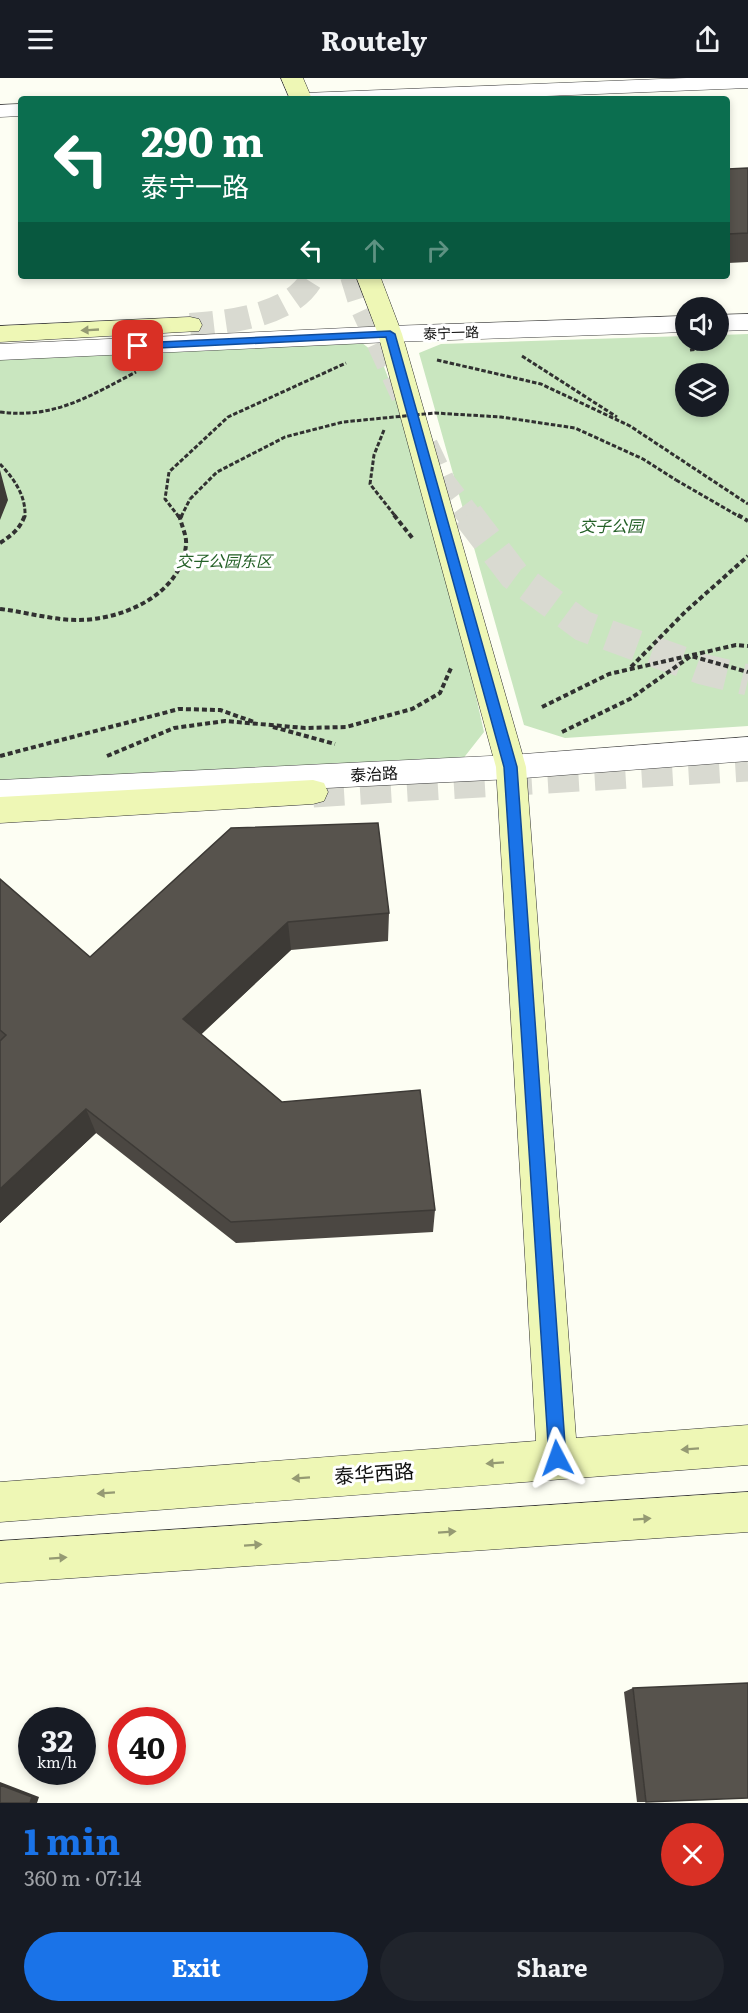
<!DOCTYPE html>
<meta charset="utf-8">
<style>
:root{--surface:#171b24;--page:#20242c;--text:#f1f3f6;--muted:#9ea1a6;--accent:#1a73e8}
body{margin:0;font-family:Literata,"Noto Sans SC",serif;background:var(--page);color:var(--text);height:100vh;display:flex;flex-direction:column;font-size:22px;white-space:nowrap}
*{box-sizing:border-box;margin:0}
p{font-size:20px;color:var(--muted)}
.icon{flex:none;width:33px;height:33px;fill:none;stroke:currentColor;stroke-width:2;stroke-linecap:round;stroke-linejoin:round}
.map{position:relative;height:1725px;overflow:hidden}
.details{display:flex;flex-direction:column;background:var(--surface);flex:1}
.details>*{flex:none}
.top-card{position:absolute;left:18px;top:18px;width:712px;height:183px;border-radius:6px;box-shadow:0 3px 9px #0003;background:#0b6e4f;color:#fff;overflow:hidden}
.tools{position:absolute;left:675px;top:219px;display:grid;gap:12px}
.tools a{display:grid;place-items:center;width:54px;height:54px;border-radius:50%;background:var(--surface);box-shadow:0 3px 9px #0003;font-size:30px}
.speed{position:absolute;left:18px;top:1629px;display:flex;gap:12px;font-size:30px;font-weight:700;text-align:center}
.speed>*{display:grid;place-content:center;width:78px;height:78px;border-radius:50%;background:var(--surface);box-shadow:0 3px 9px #0003;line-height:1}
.speed small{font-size:15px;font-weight:400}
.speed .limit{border:9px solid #d22;background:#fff;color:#111}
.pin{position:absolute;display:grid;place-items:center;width:51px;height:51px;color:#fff;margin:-26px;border-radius:12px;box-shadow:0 3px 9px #0006}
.me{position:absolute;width:66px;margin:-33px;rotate:356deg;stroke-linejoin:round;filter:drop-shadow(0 0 4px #0008)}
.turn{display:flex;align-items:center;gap:21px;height:126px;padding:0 24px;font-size:27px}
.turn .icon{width:78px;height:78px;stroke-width:2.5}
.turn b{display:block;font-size:42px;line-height:51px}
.lanes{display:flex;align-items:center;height:57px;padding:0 24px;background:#0003;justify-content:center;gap:30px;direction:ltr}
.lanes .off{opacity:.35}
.round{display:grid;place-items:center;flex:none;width:63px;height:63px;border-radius:32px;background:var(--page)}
.summary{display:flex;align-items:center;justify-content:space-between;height:102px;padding:0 24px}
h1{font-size:36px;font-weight:700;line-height:45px;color:var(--accent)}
.primary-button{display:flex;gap:12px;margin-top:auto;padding:12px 24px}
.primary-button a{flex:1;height:69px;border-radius:36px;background:var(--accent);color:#fff;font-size:24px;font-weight:700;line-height:69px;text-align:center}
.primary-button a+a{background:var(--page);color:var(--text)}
header{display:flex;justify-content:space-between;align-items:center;height:78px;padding:0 24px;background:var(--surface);font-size:27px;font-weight:700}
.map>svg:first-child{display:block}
.green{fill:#c9e6bf;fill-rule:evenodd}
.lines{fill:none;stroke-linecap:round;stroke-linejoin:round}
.secondary-tunnel-far1{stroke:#d9dad1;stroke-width:24;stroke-dasharray:24 12;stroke-linecap:butt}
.secondary-tunnel{stroke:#d9dad1;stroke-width:31;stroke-dasharray:31 16;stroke-linecap:butt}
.street-casing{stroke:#424242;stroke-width:1}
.secondary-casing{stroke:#313131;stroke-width:1}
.path-far1{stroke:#313131;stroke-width:3;stroke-dasharray:4.5 2;stroke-linecap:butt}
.path{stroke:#313131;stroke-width:4;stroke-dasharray:5 3;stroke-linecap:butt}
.street{fill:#fff;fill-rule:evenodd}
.secondary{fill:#eef7b5;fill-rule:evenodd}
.path-bridge{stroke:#313131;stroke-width:3;stroke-dasharray:4.5 2;stroke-linecap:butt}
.wall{fill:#4b4742}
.shaded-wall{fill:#3d3a36}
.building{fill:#57534d;stroke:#3d3a36;stroke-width:1.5}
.oneway{fill:#959a73}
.route{fill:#1a73e8;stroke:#114b97;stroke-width:1.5}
.labels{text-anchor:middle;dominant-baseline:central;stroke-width:6;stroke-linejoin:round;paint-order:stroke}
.far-street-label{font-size:14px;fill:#0f0f0f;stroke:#fff}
.park-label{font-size:16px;font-style:italic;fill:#256128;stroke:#fff}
.street-label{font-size:16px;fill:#0f0f0f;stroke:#fff}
.near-street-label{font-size:20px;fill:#0f0f0f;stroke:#fff}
</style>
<header><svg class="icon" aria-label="menu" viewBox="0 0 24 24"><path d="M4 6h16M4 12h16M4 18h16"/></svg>Routely<svg class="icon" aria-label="share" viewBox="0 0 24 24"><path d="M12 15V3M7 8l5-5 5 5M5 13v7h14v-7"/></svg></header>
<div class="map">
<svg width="748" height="1725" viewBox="0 0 748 1725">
<rect width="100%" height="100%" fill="#fdfef3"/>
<path class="green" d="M748,256V648L565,660L524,647L419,275L441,266L685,258L686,262H718L719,257ZM686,296H718V328H686Z
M357,261L380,279L412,360L442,467L484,654L462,682L0,709V280Z"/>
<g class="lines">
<path class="secondary-tunnel-far1" d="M352,198L361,227L403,318
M190,247C228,244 294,238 313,198
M426,367L444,405L470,439"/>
<path class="secondary-tunnel" d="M468,437L514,497L583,548L702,591L748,602
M313,714L748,688"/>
<defs>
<path id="street" d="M687,0H748V10L472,21H294L297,16L305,15Z
M21,26V38L0,39V27Z
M748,236V252L718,253V237Z
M686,238V254L390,264L0,282V266L390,248Z
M748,659V683L511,701L0,726V702L511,677Z"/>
<path id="secondary" d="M281,0H303L312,21H290Z
M356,198H380L402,256L526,689L576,1360L748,1347V1387L0,1444V1404L536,1363L496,689L378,256Z
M190,239L199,241L202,247L199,253L0,264V248Z
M313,702L324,705L328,714L324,723L313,726L0,745V719Z
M748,1414V1454L0,1505V1463Z"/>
</defs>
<use href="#street" class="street-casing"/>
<use href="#secondary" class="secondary-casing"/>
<path class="path-far1" d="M690,272L712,269
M522,278L617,339
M437,282L541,306L630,348L748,426
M0,334C54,341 90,318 136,294
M384,352L374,377L370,406L396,439
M0,386C14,401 26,417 25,439
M676,402L740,439
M179,439L165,421L169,394L228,339L346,285
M181,439L190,421"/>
<path class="path" d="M178,437L180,440
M394,437L414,462
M738,437L748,443
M0,465C12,457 20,451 25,437
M0,531C26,534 52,542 78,542C122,542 181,517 186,467C187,458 182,449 180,440L182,437
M631,589L686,533L748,478
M542,629L609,596L736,567L748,568
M273,649L335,666
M562,654L630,621L691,578L748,594
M0,678L179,631L220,632L254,644
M107,678L174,650L225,643L305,650L346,649L412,631L440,615L451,590"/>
<use href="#street" class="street"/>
<use href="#secondary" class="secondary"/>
<path class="path-bridge" d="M190,421L217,394L285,359L343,344L435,335L501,339L575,350L643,381L676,402"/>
</g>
<path class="wall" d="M748,90V184L728,185V91Z
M231,750L389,835L388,863L291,872L201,956L282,1024L435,1132L433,1154L236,1165L96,1055L0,1145V801L90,879Z
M633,1610L646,1724H637L624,1614Z"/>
<path class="shaded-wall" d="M0,392L8,422L0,442Z
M288,844L291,872L189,968L183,941Z
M86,1031L96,1055L0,1145V1111Z
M0,1704L39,1719L37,1725H30L0,1707Z"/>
<path class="building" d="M748,90V155L728,156V91Z
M378,745L389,835L288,844L183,941L282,1024L420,1012L435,1132L231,1144L86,1031L0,1111V963L6,957L0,952V801L90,879L231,750Z
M748,1605V1720L646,1724L633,1610Z
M0,1707L32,1719L30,1725H0Z"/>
<defs><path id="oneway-solid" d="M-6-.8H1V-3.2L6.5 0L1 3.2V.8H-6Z" transform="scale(1.5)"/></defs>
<g class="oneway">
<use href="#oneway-solid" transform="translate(90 252) rotate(177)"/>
<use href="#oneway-solid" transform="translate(690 1371) rotate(176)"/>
<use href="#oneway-solid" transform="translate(495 1385) rotate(176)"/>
<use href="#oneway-solid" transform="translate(301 1400) rotate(176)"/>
<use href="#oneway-solid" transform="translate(106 1415) rotate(176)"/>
<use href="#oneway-solid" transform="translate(642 1441) rotate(-4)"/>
<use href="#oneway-solid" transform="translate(447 1454) rotate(-4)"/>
<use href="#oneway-solid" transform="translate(253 1467) rotate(-4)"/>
<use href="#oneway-solid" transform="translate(58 1480) rotate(-4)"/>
</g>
<path class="route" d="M390,253L395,256L517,689L566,1380L563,1386L557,1388L551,1386L549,1380L504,689L386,259L138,271L132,268L138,265Z"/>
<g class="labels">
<g class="far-street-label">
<text transform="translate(451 254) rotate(-2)">泰宁一路</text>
</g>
<g class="park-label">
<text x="611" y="447">交子公园</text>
<text x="224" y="482">交子公园东区</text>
</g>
<g class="street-label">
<text transform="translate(374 695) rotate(-3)">泰治路</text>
</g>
<g class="near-street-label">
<text transform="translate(374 1394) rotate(-4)">泰华西路</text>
</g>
</g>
</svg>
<div class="tools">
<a><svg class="icon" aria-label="sound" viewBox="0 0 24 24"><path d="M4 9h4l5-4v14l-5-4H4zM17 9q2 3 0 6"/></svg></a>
<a><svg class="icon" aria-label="layers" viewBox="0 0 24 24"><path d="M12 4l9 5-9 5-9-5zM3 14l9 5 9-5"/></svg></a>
</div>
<div class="speed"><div>32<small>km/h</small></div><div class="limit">40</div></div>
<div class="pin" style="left:138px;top:268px;background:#d93025"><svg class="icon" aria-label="arrive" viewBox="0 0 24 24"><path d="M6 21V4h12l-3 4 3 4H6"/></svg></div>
<svg class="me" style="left:557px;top:1380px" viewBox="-20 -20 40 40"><path d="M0-17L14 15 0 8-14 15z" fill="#1a73e8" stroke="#fff" stroke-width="4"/></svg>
<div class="top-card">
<div class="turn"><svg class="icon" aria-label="left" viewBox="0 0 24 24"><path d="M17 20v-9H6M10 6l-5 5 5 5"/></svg><div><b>290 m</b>泰宁一路</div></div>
<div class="lanes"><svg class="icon" aria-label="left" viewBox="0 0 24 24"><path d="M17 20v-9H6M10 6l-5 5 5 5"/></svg><svg class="icon off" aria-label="ahead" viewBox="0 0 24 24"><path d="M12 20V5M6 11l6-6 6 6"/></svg><svg class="icon off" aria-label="right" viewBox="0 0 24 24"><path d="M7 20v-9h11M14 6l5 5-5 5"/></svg></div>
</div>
</div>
<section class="details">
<div class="summary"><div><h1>1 min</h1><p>360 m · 07:14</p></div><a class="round" style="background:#d93025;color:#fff"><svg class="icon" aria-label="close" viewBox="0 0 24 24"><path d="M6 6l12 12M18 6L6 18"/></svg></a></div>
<div class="primary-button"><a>Exit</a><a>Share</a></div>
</section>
